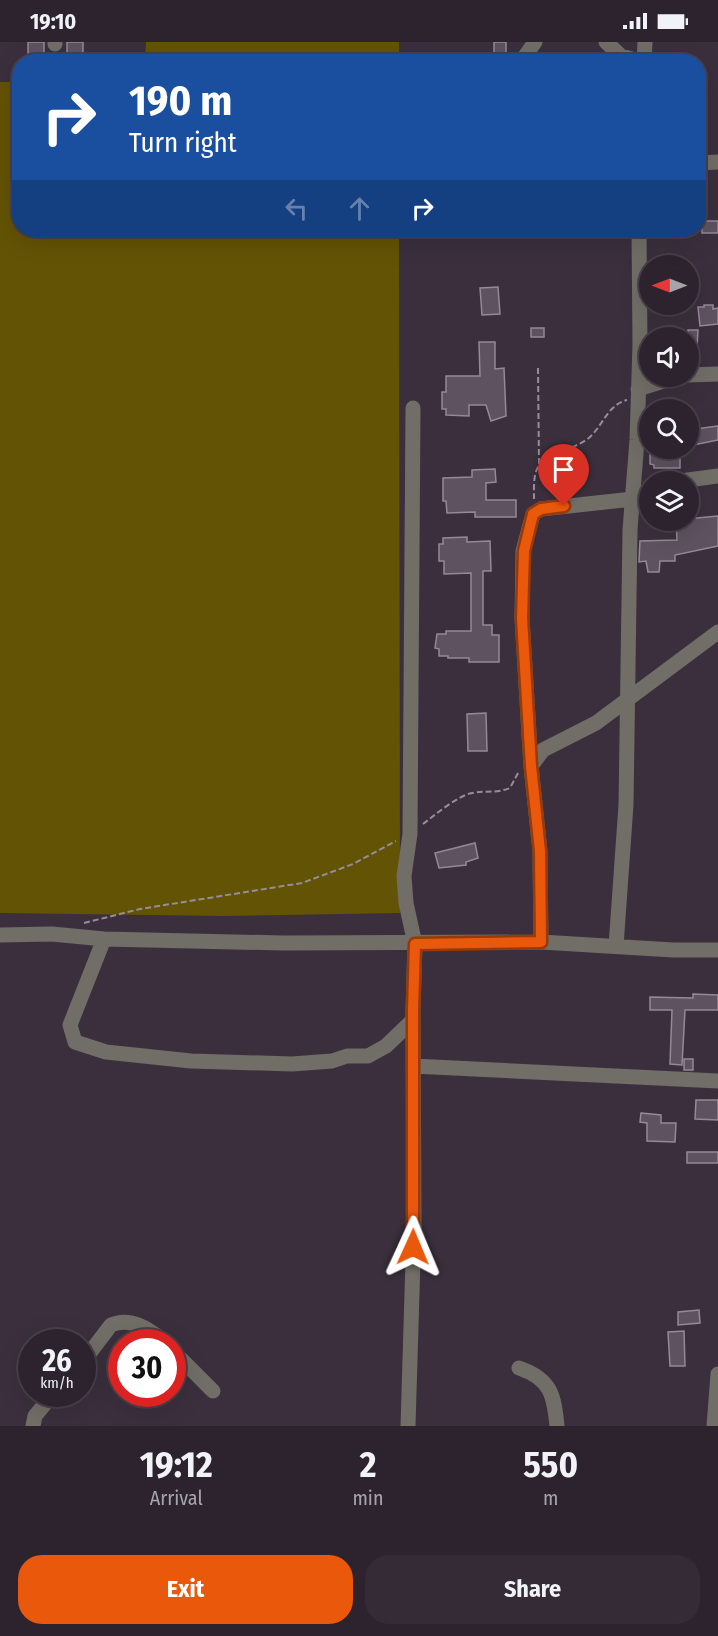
<!DOCTYPE html>
<style>
:root{--surface:#2c232e;--page:#342b36;--text:#f1f3f6;--muted:#a6a4aa;--line:#48404a;--accent:#ea580c}
body{margin:0;font-family:"Fira Sans Condensed",sans-serif;background:var(--page);color:var(--text);height:100vh;display:flex;flex-direction:column;font-size:22px;white-space:nowrap}
*{box-sizing:border-box;margin:0}
p{font-size:20px;color:var(--muted)}
.icon{flex:none;width:33px;height:33px;fill:none;stroke:currentColor;stroke-width:2;stroke-linecap:round;stroke-linejoin:round}
.map{position:relative;height:1384px;overflow:hidden}
.side{display:flex;flex-direction:column;background:var(--surface);flex:1}
.side>*{flex:none}
.top-card{position:absolute;left:12px;top:12px;width:694px;height:183px;border-radius:24px;box-shadow:0 6px 24px #0002,0 0 0 2px var(--line);background:#1a4fa0;color:#fff;overflow:hidden}
.needle{width:39px;rotate:270deg}
.tools{position:absolute;left:639px;top:213px;display:grid;gap:12px}
.tools a{display:grid;place-items:center;width:60px;height:60px;border-radius:50%;background:var(--surface);box-shadow:0 6px 24px #0002,0 0 0 2px var(--line);font-size:30px}
.speed{position:absolute;left:18px;top:1287px;display:flex;gap:12px;font-size:30px;font-weight:700;text-align:center}
.speed>*{display:grid;place-content:center;width:78px;height:78px;border-radius:50%;background:var(--surface);box-shadow:0 6px 24px #0002,0 0 0 2px var(--line);line-height:1}
.speed small{font-size:15px;font-weight:400}
.speed .limit{border:9px solid #d22;background:#fff;color:#111}
.pin{position:absolute;display:grid;place-items:center;width:51px;height:51px;color:#fff;margin:-62px -26px;border-radius:50% 50% 50% 0;rotate:-45deg;box-shadow:0 0 6px #0007}
.pin .icon{rotate:45deg}
.me{position:absolute;width:66px;margin:-33px;rotate:1deg;stroke-linejoin:round;filter:drop-shadow(0 0 4px #0008)}
.turn{display:flex;align-items:center;gap:21px;height:126px;padding:0 18px;font-size:27px}
.turn .icon{width:78px;height:78px;stroke-width:2.5}
.turn b{display:block;font-size:42px;line-height:51px}
.lanes{display:flex;align-items:center;height:57px;padding:0 18px;background:#0003;justify-content:center;gap:30px;direction:ltr}
.lanes .off{opacity:.35}
.eta{display:flex;justify-content:space-evenly;align-items:center;height:102px;text-align:center}
.eta b{font-size:36px;font-weight:700;line-height:42px}
.button{display:flex;gap:12px;margin-top:auto;padding:12px 18px}
.button a{flex:1;height:69px;border-radius:24px;background:var(--accent);color:#fff;font-size:24px;font-weight:700;line-height:69px;text-align:center}
.button a+a{background:var(--page);color:var(--text)}
.status{display:flex;justify-content:space-between;align-items:center;height:42px;padding:0 30px;background:var(--surface);direction:ltr}
.status svg{height:16px;fill:currentColor}
.map>svg:first-child{display:block}
.green{fill:#635305}
.building{fill:#5e5260;stroke:#968898;stroke-width:1.5}
.lines{fill:none;stroke-linecap:round;stroke-linejoin:round}
.path{stroke:#978d99;stroke-width:2;stroke-dasharray:6 3;stroke-linecap:butt}
.minor{stroke:#706e66;stroke-width:15}
.route-casing{stroke:#983908;stroke-width:15}
.route{stroke:#ea580c;stroke-width:10}
</style>
<div class="status"><b>19:10</b><svg viewBox="0 0 49 12"><path d="M0 12V9h3v3zM5 12V6h3v6zM10 12V3h3v9zM15 12V0h3v12zM26 1h20v11H26zM47 4h2v5h-2z"/></svg></div>
<div class="map">
<svg width="718" height="1384" viewBox="0 0 718 1384">
<rect width="100%" height="100%" fill="#3b2f3d"/>
<path class="green" d="M146,0H399V19H145Z
M0,40H19L20,188H399L400,871L224,874L0,871Z"/>
<path class="building" d="M28,0H44V20H28Z
M67,0H83V20H67Z
M494,0H506V20H494Z
M702,179H718V191H702Z
M498,245L500,272L482,273L480,246Z
M704,263H713V267L718,266V282L700,284L698,265H704Z
M531,286H544V295H531Z
M688,288H698L697,306L688,305Z
M479,300H495V327L504,326L506,374L491,379L486,363H469V374L446,373V367H442V350H446V334H480Z
M718,384V398L688,404V388Z
M650,406H680V426H654V423L650,422Z
M495,427L496,440L486,441V458H516V475H475V470L447,471L446,459H443V436L472,435V428Z
M718,474V504L675,513V519H660L659,530H648L646,519L639,520L640,499L677,498L676,478Z
M467,495V500L490,499L491,529H483V583H492V593H499V620H469V616H448V614H439V607L435,606L437,592H446V589H471V531L444,532V519H439V502H443V496Z
M486,671L487,709H468L467,672Z
M475,801L478,816L466,820V823L439,826L435,811Z
M693,952L718,953V968H685L682,1023L670,1022L672,968H650V955L693,956Z
M684,1017H693V1028H684Z
M696,1058H718V1078L695,1077Z
M641,1071L661,1073V1081H676L675,1100L647,1099V1081L640,1080Z
M687,1110H718V1121H687Z
M699,1268L700,1281L678,1283V1270Z
M684,1289L685,1324H670L668,1290Z"/>
<g class="lines">
<path class="path" d="M538,326L539,423
M534,457C534,447 533,434 538,425C548,410 578,407 591,394C604,381 608,363 627,358
M423,782C435,773 457,754 472,751C486,748 494,752 510,746L518,731
M84,881L140,867L302,841L353,822L396,799"/>
<path class="minor" d="M606,0L621,14L642,20
M55,2V0
M521,20L535,0
M644,20L645,0
M699,121L718,120
M688,333L718,332
M638,347L679,334
M673,440L718,434
M531,724L543,708L596,681L718,590
M0,893L52,892L104,897L284,901L541,900L673,908H718
M104,897L70,983L75,1000L106,1010L191,1019L292,1022L332,1019L347,1014H368L386,1004L413,978
M541,900L540,809L531,724L522,576L523,509L533,472L541,467L633,457L650,447
M616,904L626,763L630,488L637,398L640,302L639,188
M413,1024L718,1039
M172,1308L213,1349
M82,1321L111,1283C131,1274 150,1288 165,1300
M519,1326C551,1337 554,1353 557,1384
M33,1384L35,1374L53,1352
M408,1384L414,1185L413,968L415,902L406,861L404,834L410,792L413,366
M714,1384L718,1332"/>
</g>
<g class="lines">
<defs>
<path id="route" d="M413,1205V968L415,902L541,900L540,809L531,724L522,576L524,509L533,472L541,467L564,464"/>
</defs>
<use href="#route" class="route-casing"/>
<use href="#route" class="route"/>
</g>
</svg>
<div class="tools">
<a><svg class="needle" viewBox="-14 -14 28 28"><path d="M0-13l5 13h-10z" fill="#e53935"/><path d="M0 13l5-13h-10z" fill="#a6a4aa"/></svg></a>
<a><svg class="icon" aria-label="sound" viewBox="0 0 24 24"><path d="M4 9h4l5-4v14l-5-4H4zM17 9q2 3 0 6"/></svg></a>
<a><svg class="icon" aria-label="search" viewBox="0 0 24 24"><circle cx="10" cy="10" r="6"/><path d="M15 15l6 6"/></svg></a>
<a><svg class="icon" aria-label="layers" viewBox="0 0 24 24"><path d="M12 4l9 5-9 5-9-5zM3 14l9 5 9-5"/></svg></a>
</div>
<div class="speed"><div>26<small>km/h</small></div><div class="limit">30</div></div>
<div class="pin" style="left:564px;top:464px;background:#d93025"><svg class="icon" aria-label="arrive" viewBox="0 0 24 24"><path d="M6 21V4h12l-3 4 3 4H6"/></svg></div>
<svg class="me" style="left:413px;top:1205px" viewBox="-20 -20 40 40"><path d="M0-17L14 15 0 8-14 15z" fill="#ea580c" stroke="#fff" stroke-width="4"/></svg>
<div class="top-card">
<div class="turn"><svg class="icon" aria-label="right" viewBox="0 0 24 24"><path d="M7 20v-9h11M14 6l5 5-5 5"/></svg><div><b>190 m</b>Turn right</div></div>
<div class="lanes"><svg class="icon off" aria-label="left" viewBox="0 0 24 24"><path d="M17 20v-9H6M10 6l-5 5 5 5"/></svg><svg class="icon off" aria-label="ahead" viewBox="0 0 24 24"><path d="M12 20V5M6 11l6-6 6 6"/></svg><svg class="icon" aria-label="right" viewBox="0 0 24 24"><path d="M7 20v-9h11M14 6l5 5-5 5"/></svg></div>
</div>
</div>
<section class="side">
<div class="eta">
<div><b>19:12</b><p>Arrival</p></div>
<div><b>2</b><p>min</p></div>
<div><b>550</b><p>m</p></div>
</div>
<div class="button"><a>Exit</a><a>Share</a></div>
</section>
